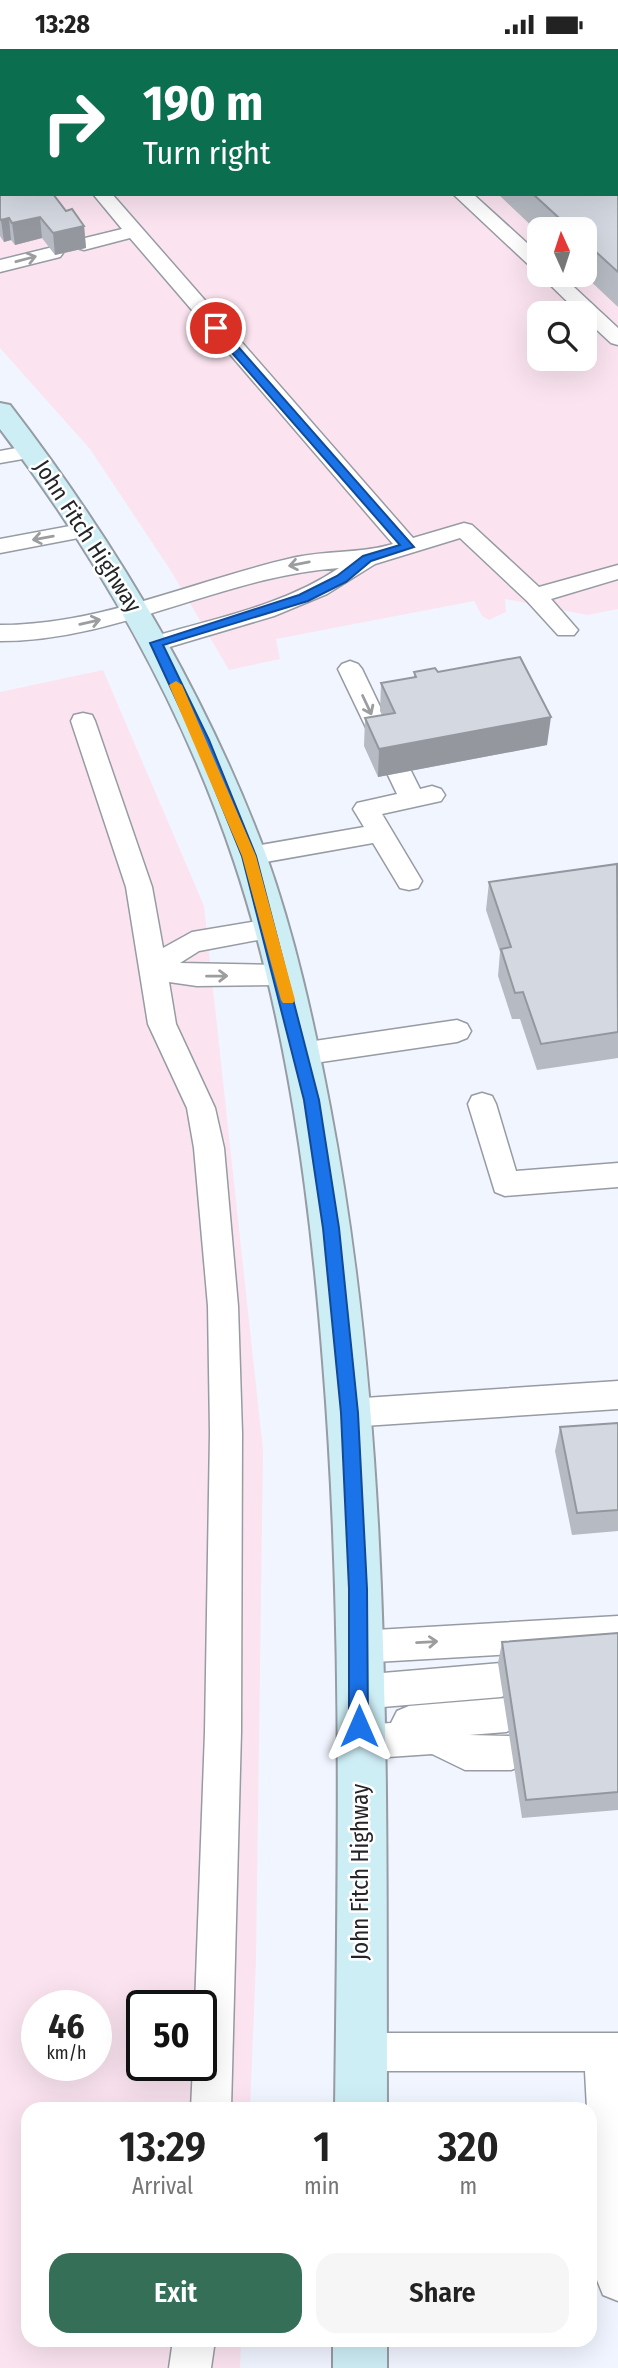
<!DOCTYPE html>
<style>
:root{--surface:#fff;--page:#f6f6f6;--text:#222;--muted:#767676;--accent:#356f57}
body{margin:0;font-family:"Fira Sans Condensed",sans-serif;background:var(--page);color:var(--text);height:100vh;display:flex;flex-direction:column;font-size:26px;white-space:nowrap}
*{box-sizing:border-box;margin:0}
p{font-size:23px;color:var(--muted)}
.icon{flex:none;width:38px;height:38px;fill:none;stroke:currentColor;stroke-width:2;stroke-linecap:round;stroke-linejoin:round}
.map{position:relative;flex:1;overflow:hidden}
.side{position:absolute;left:21px;top:2053px;width:576px;height:245px;display:flex;flex-direction:column;background:var(--surface);border-radius:21px;box-shadow:0 7px 28px #0002}
.side>*{flex:none}
.top-card{position:absolute;left:0px;top:0px;width:620px;height:147px;box-shadow:0 7px 28px #0002;background:#0b6e4f;color:#fff;overflow:hidden}
.needle{width:46px;rotate:357deg}
.controls{position:absolute;left:527px;top:168px;display:grid;gap:14px}
.controls a{display:grid;place-items:center;width:70px;height:70px;border-radius:14px;background:var(--surface);box-shadow:0 7px 28px #0002;font-size:35px}
.speed{position:absolute;left:21px;top:1941px;display:flex;gap:14px;font-size:35px;font-weight:700;text-align:center}
.speed>*{display:grid;place-content:center;width:91px;height:91px;border-radius:50%;background:var(--surface);box-shadow:0 7px 28px #0002;line-height:1}
.speed small{font-size:18px;font-weight:400}
.speed .limit{border:4px solid #111;border-radius:10px;background:#fff;color:#111}
.pin{position:absolute;display:grid;place-items:center;width:60px;height:60px;color:#fff;margin:-30px;border:4px solid #fff;border-radius:50%;box-shadow:0 2px 7px #0007}
.me{position:absolute;width:77px;margin:-38px;rotate:0deg;stroke-linejoin:round;filter:drop-shadow(0 0 5px #0008)}
.turn{display:flex;align-items:center;gap:24px;height:147px;padding:0 28px;font-size:32px}
.turn .icon{width:91px;height:91px;stroke-width:2.5}
.turn b{display:block;font-size:49px;line-height:60px}
.eta{display:flex;justify-content:space-evenly;align-items:center;height:119px;text-align:center}
.eta b{font-size:42px;font-weight:600;line-height:49px}
.primary-button{display:flex;gap:14px;margin-top:auto;padding:14px 28px}
.primary-button a{flex:1;height:80px;border-radius:21px;background:var(--accent);color:#fff;font-size:28px;font-weight:600;line-height:80px;text-align:center}
.primary-button a+a{background:var(--page);color:var(--text)}
.status{display:flex;justify-content:space-between;align-items:center;height:49px;padding:0 35px;background:var(--surface);direction:ltr}
.status svg{height:19px;fill:currentColor}
.map>svg:first-child{display:block}
.commercial{fill:#fbe4f0;fill-rule:evenodd}
.lines{fill:none;stroke-linecap:round;stroke-linejoin:round}
.lane-casing{stroke:#979ba3;stroke-width:3}
.secondary-casing{stroke:#979ba3;stroke-width:4}
.lane{fill:#fff;fill-rule:evenodd}
.secondary{fill:#ceeef6;fill-rule:evenodd}
.wall{fill:#b6bac2}
.shaded-wall{fill:#94979e}
.building{fill:#d4d8e1;stroke:#94979e;stroke-width:2}
.oneway{stroke:#9c9d9f}
.route{fill:#1a73e8;stroke:#114b97;stroke-width:2}
.slow{fill:#f59e0b}
.labels{text-anchor:middle;dominant-baseline:central;stroke-width:5;stroke-linejoin:round;paint-order:stroke}
.street-label{font-size:23px;fill:#242529;stroke:#fff}
</style>
<div class="status"><b>13:28</b><svg viewBox="0 0 49 12"><path d="M0 12V9h3v3zM5 12V6h3v6zM10 12V3h3v9zM15 12V0h3v12zM26 1h20v11H26zM47 4h2v5h-2z"/></svg></div>
<div class="map">
<svg width="618" height="2319" viewBox="0 0 618 2319">
<rect width="100%" height="100%" fill="#f1f5ff"/>
<path class="commercial" d="M0,0H618V560L587,566L505,550L506,563L489,571L482,567L474,552L276,590L280,610L229,621L171,522L90,400L0,299ZM2,2H618V145H2ZM539,180H584V226H539ZM539,264H584V310H539Z
M103,621L204,857L263,1401L256,1911L250,2060H28V2291H241L240,2319H0V643ZM37,1956H96V2016H37ZM142,1956H201V2016H142Z"/>
<g class="lines">
<defs>
<path id="lane" d="M67,0H85L67,2Z
M300,0H318L319,2H302Z
M0,58H2V68H0Z
M93,145H112L413,489L464,474L472,476L539,538L618,516V530L551,550L578,581L574,586H558L527,552L460,489L375,515L327,545L274,567L156,602L148,599L144,594L148,589C212,570 283,557 339,519C223,527 118,592 0,592V576C101,576 195,531 292,509C326,501 360,505 393,495L130,189L84,201L77,199L74,195L77,191L122,180Z
M453,145H473L539,205V221L532,219Z
M53,198L63,204L60,208L0,223V211Z
M540,226H561L618,279V296L611,294L584,269V264H579Z
M32,396L43,402L40,407L0,414V402Z
M86,474L97,481L94,486L0,504V490Z
M350,612L358,615L362,620L397,693L394,699H376L373,693L338,620L342,615Z
M83,664L92,666L95,672L152,838L163,899L192,883L270,870L279,873L283,880L279,887L199,902L180,914L282,916L292,919L296,926L292,933L282,936L197,937L169,933L176,975L215,1059L224,1099L238,1257L242,1384L241,1683L231,2060H191L193,2016H201V1956H195L205,1683L210,1384L208,1257L194,1099L187,1059L148,975L126,838L71,672L74,666Z
M400,715L409,718L420,740L432,737L441,740L445,746L441,752L382,765L422,832L418,839L409,841L400,839L373,794L249,816L240,813L236,807L240,801L249,798L364,778L353,760L357,754L397,745L387,724L391,718Z
M457,971L467,975L471,982L467,989L457,993L301,1016L291,1013L287,1005L291,997L301,994Z
M482,1044L492,1047L496,1055L516,1122L618,1114V1138L505,1147L495,1143L468,1055L472,1047Z
M618,1332V1360L349,1378L338,1374L333,1364L338,1354L349,1350Z
M618,1567V1599L358,1614L346,1609L341,1598L346,1587L358,1582Z
M501,1614L513,1619L518,1631L513,1643L501,1648L359,1660L347,1655L342,1643L347,1631L359,1626Z
M506,1649L518,1654L524,1666L518,1678L506,1683L469,1686L511,1687L524,1692L529,1704L524,1716L511,1721H465L432,1705L359,1710L346,1705L341,1693L346,1681L359,1676L391,1674L397,1662L409,1657Z
M361,1984H618V2252L603,2246L597,2231L590,2060H587L585,2022H361L347,2017L342,2003L347,1989Z
M173,2291H215L211,2319H169Z"/>
<path id="secondary" d="M0,354L10,356C116,494 205,643 266,806C295,887 314,974 330,1058C393,1387 386,1727 387,2060H335C338,1811 343,1561 323,1313C310,1146 287,971 234,812C182,657 99,510 0,380Z
M333,2291H387V2319H333Z"/>
</defs>
<use href="#lane" class="lane-casing"/>
<use href="#secondary" class="secondary-casing"/>
<use href="#lane" class="lane"/>
<use href="#secondary" class="secondary"/>
</g>
<path class="wall" d="M331,0H618V258L584,226V180H539V184L498,145H618V2H332Z
M0,131L66,162L84,177L86,199L55,206L42,189L15,196L11,191L4,193L0,187Z
M414,623H438L547,696L378,728L364,697L365,669L382,666L380,662L381,634L414,628Z
M618,817V1009L537,1021L520,970H512L498,927L500,903L486,861L489,833Z
M618,1374V1482L572,1486L555,1402L560,1378Z
M618,1584V1761L522,1769L498,1614L502,1593Z"/>
<path class="shaded-wall" d="M357,0H465L457,2H357Z
M40,168L42,189L15,196L12,174Z
M9,169L11,191L4,193L1,171Z
M84,177L86,199L55,206L53,184Z
M551,668L547,696L378,728L379,700Z"/>
<path class="building" d="M373,0H515L507,2H366Z
M515,0H618V69V2H507Z
M618,119V223L584,192V180H571L533,145H618Z
M0,131H2V145H53L66,162L72,160L84,177L53,184L40,168L12,174L9,169L1,171L0,169Z
M520,608L551,668L379,700L365,669L395,664L381,634L416,628L414,623L435,619L438,623Z
M617,815L618,983L541,995L523,943L515,944L501,900L511,898L489,833Z
M618,1374V1461L577,1464L560,1378Z
M618,1584V1743L526,1751L502,1593Z"/>
<defs><path id="oneway-shaft" d="M-6 0H5M1.5-3L5.5 0L1.5 3" fill="none" stroke-width="1.6" stroke-linecap="round" stroke-linejoin="round" transform="scale(1.75)"/></defs>
<g class="oneway">
<use href="#oneway-shaft" transform="translate(26 210) rotate(-15)"/>
<use href="#oneway-shaft" transform="translate(43 489) rotate(170)"/>
<use href="#oneway-shaft" transform="translate(299 515) rotate(169)"/>
<use href="#oneway-shaft" transform="translate(90 573) rotate(-13)"/>
<use href="#oneway-shaft" transform="translate(367 656) rotate(65)"/>
<use href="#oneway-shaft" transform="translate(217 927) rotate(-1)"/>
<use href="#oneway-shaft" transform="translate(427 1593) rotate(-3)"/>
</g>
<path class="route" d="M212,277H220L414,498L371,512L346,533L308,552L163,596L209,691L256,807L319,1051L339,1179L358,1364L367,1540L368,1677L366,1684L359,1686L352,1684L349,1677V1540L341,1364L323,1179L304,1051L242,807L195,691L150,594L299,546L337,527L363,507L400,496L212,281Z"/>
<path class="slow" d="M176,632L182,636L256,807L295,951L293,954H283L281,951L242,807L169,636Z"/>
<g class="labels">
<g class="street-label">
<text transform="translate(88 487) rotate(57)">John Fitch Highway</text>
<text transform="translate(360 1823) rotate(-90)">John Fitch Highway</text>
</g>
</g>
</svg>
<div class="controls">
<a><svg class="needle" viewBox="-14 -14 28 28"><path d="M0-13l5 13h-10z" fill="#e53935"/><path d="M0 13l5-13h-10z" fill="#767676"/></svg></a>
<a><svg class="icon" aria-label="search" viewBox="0 0 24 24"><circle cx="10" cy="10" r="6"/><path d="M15 15l6 6"/></svg></a>
</div>
<div class="speed"><div>46<small>km/h</small></div><div class="limit">50</div></div>
<div class="pin" style="left:216px;top:279px;background:#d93025"><svg class="icon" aria-label="arrive" viewBox="0 0 24 24"><path d="M6 21V4h12l-3 4 3 4H6"/></svg></div>
<svg class="me" style="left:359px;top:1677px" viewBox="-20 -20 40 40"><path d="M0-17L14 15 0 8-14 15z" fill="#1a73e8" stroke="#fff" stroke-width="4"/></svg>
<div class="top-card">
<div class="turn"><svg class="icon" aria-label="right" viewBox="0 0 24 24"><path d="M7 20v-9h11M14 6l5 5-5 5"/></svg><div><b>190 m</b>Turn right</div></div>
</div>
<section class="side">
<div class="eta">
<div><b>13:29</b><p>Arrival</p></div>
<div><b>1</b><p>min</p></div>
<div><b>320</b><p>m</p></div>
</div>
<div class="primary-button"><a>Exit</a><a>Share</a></div>
</section>
</div>
